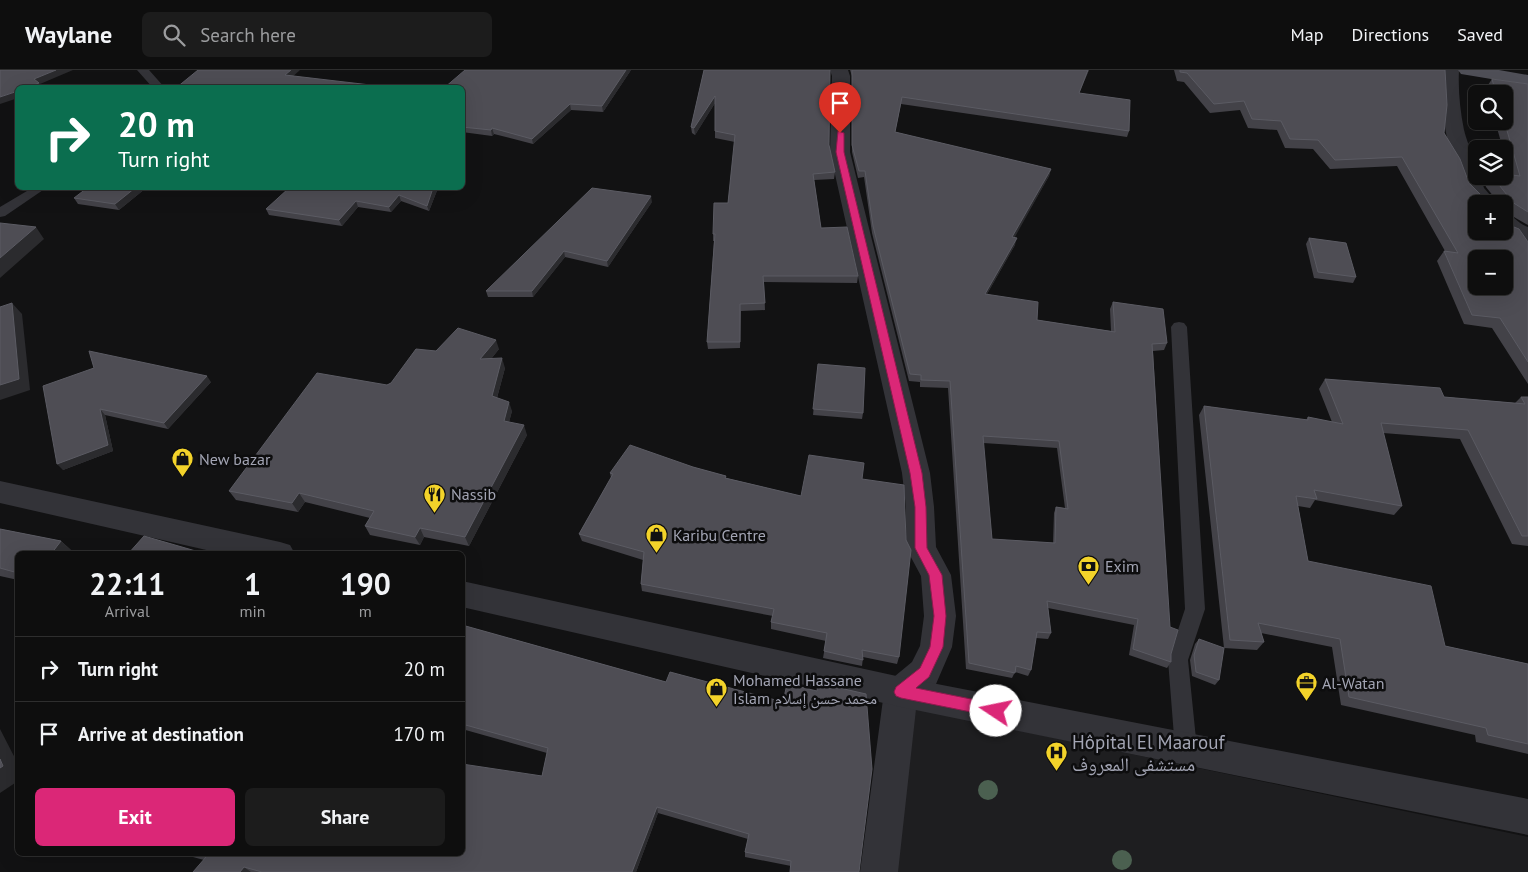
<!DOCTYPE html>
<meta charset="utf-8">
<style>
:root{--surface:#0e0e0e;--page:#1c1c1c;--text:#f1f3f6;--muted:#9b9c9e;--line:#2e2e2e;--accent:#db2777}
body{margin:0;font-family:"PT Sans","Noto Naskh Arabic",sans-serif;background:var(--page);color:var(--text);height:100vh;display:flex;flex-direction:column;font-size:19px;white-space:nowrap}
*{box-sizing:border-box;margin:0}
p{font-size:16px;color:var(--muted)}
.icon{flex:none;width:28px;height:28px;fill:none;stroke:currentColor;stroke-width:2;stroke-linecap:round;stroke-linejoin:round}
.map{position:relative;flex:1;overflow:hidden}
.panel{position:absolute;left:15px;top:481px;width:450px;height:305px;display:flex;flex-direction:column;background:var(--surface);border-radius:8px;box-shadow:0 5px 20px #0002,0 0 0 1px var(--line)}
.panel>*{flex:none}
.top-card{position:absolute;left:15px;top:15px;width:450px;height:105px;border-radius:8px;box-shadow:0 5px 20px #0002,0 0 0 1px var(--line);background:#0b6e4f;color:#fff;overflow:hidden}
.fabs{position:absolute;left:1468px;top:15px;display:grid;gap:10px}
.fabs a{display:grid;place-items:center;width:45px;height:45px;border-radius:8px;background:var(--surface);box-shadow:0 5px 20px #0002,0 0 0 1px var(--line);font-size:25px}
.pin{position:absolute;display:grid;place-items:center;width:42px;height:42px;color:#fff;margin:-51px -21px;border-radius:50% 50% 50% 0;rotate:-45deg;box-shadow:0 0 5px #0007}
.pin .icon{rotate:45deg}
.me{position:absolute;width:55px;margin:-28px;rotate:281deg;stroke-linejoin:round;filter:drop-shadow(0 0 4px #0008)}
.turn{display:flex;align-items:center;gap:18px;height:105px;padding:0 20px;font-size:22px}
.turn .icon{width:65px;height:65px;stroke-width:2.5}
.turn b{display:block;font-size:35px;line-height:42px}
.eta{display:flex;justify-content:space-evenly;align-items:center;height:85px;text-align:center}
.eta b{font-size:30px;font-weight:700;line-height:35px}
.cta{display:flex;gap:10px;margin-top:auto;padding:10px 20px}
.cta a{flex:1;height:58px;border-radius:8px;background:var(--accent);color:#fff;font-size:20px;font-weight:700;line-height:58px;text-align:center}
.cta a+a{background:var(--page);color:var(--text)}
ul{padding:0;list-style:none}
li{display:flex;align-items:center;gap:15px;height:65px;padding:0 20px;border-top:1px solid var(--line)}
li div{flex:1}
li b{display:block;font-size:19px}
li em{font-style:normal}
header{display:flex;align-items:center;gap:30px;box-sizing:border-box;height:70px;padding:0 25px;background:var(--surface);border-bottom:1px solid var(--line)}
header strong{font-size:24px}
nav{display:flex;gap:28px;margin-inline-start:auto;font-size:18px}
.search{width:350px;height:45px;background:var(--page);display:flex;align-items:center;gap:12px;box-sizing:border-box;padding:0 18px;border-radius:8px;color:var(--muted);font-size:19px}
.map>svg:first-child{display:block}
.built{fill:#1e1e20}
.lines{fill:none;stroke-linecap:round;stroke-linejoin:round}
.service{fill:#333338;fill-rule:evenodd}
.minor{fill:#333338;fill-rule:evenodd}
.tertiary{fill:#333338;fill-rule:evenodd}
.primary{fill:#4f4f57;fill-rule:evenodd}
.tree{fill:#4b6050}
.wall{fill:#434248;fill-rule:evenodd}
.shaded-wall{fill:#2b2b2e}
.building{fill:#4e4d54;stroke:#5b5b63;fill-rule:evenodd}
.route{fill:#db2777;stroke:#8e194d}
.labels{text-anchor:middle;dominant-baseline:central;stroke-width:5;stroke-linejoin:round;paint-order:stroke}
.poi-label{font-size:16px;fill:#a3a5b4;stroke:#0d0d0e;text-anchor:start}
.near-poi-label{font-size:19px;fill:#a3a5b4;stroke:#0d0d0e;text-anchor:start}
</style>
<header>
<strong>Waylane</strong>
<div class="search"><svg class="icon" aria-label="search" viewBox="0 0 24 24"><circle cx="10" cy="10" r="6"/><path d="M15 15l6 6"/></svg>Search here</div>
<nav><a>Map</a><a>Directions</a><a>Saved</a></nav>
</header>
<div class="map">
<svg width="1528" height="802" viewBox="0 0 1528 802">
<rect width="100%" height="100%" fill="#121213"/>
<path class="built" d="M902,636L1528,767V802H890Z"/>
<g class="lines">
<path class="service" d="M137,0H149L165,18H153Z
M32,118H46L5,146L0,147V137Z
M1179,252L1184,253L1187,257L1205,539L1188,590L1197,679L1194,687L1186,690L1178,687L1175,679L1168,590L1185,539L1171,257L1174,253Z"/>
<path class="minor" d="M830,0H848L850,6V82L930,403L934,437L936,477L951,505L956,546L952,577L936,614L917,630L898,802H860L884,622L889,611L912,592L920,576L924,546L921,506L906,478V437L902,403L830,82L832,6Z
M1441,0H1459C1458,20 1460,40 1464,60C1468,76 1476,90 1476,106H1480L1484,118L1498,134H1476C1472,129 1466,125 1463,119C1448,85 1439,37 1441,0Z
M1504,143C1514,145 1518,154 1528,157V172L1507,165L1504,161Z"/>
<path class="tertiary" d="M0,411L280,472L290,475L295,484H224L0,433Z
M462,511L901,607L1528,729V765L901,637L462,537Z"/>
<path class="primary" d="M1458,0H1499L1528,5V15L1467,5L1461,4Z"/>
</g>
<g class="tree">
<circle cx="988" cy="720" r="10"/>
<circle cx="1122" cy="790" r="10"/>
</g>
<path class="wall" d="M631,0L603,42L571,40L533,74L494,64L492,66L462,62V18Z
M704,0L829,75L835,102L834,109L814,110L821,158L858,206L857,213L764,212L765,240L741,241L740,278L708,279L707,272L714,171H713V164L728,133L735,72L715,68V33L695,65L692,63L691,57Z
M850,0H1089L1079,23L1129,61L1127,67L901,34L895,62L1051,99L1049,106L1014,167L1015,175L987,224L1037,250L1111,261L1110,239L1113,232L1167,273L1164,280L1153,281L1171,592L1167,598L1129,585L1134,555L1048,538L1051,563L1048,569L1036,568L1031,600L1028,606L1015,602L1012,608L966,599L948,318L920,317V312L909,311L872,163L864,107L858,108L852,82V6ZM983,373L1057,378L1065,438L1056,437L1054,443L1053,473L992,469Z
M1174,0H1445L1444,63L1469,113L1483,127H1494L1486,117L1484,111L1487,106H1504L1510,104L1504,82V79H1503L1495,51H1504V24H1488L1486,18L1492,9L1528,14V155L1526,154L1507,143L1510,153L1528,172V314L1492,258L1464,254L1437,191L1444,181H1445L1397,96L1330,99L1313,79L1285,78L1277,60L1248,58L1240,40L1210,43L1184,12L1177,11Z
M146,118L119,140L78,134L74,128Z
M438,118L429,141L401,131L391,142L358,137L342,156L269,145L266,139Z
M652,132L608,197L565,187L533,227H488L486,221Z
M1309,168L1356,207L1353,213L1314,208L1306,174Z
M499,279L491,289L505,298L497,328L512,341L509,352L527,365L469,476L424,467L420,475L370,465L365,456L370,448L305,432L298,442L236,430L229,421L387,315L391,313L436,281Z
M818,294L863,343L862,349L813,345Z
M1325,309L1444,327L1515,333L1521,327H1528V476L1512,474L1460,369L1383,363L1402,436L1394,445L1315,430L1310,438L1298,436L1308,491L1445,576L1528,594V684L1476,672L1475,665L1341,635L1332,577L1261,563L1264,572L1257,580L1224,578L1199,345L1204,336L1306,350L1308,347L1332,352L1319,319Z
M211,312L168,359L105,345L113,381L63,400L43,316Z
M693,397L726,406V408L801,426L862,409L899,587L897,594L863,587L862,596L823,588L826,571L771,559V552L773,546L642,521L641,514L643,490L582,471L579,464L611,408L610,403Z
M0,459L61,471L72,481L18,484V510L0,506Z
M462,555L666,612L783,632L817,621L791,796L745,787V782L748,769L658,743L636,802H193L204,790L182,784H462L542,706L547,683L462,659Z
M1199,569L1219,610L1215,615L1192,606L1190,590L1195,574Z"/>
<path class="shaded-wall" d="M56,0H73L40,14L42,18H26L34,9Z
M291,0H300L288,11L285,5Z
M626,0H631L603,42L602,36Z
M1088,0H1089L1077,29L1079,23Z
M18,21V28L0,34V27Z
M715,26V33L695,65L694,58Z
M570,34L571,40L533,74L532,69Z
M492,58L494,64L492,66L491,60Z
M1051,99L1049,106L1011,174L1012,167Z
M135,118H146L119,140L115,134Z
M433,118H438L429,141L427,136Z
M399,125L401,131L391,142L389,137Z
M651,126L652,132L608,197L607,191Z
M356,131L358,137L342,156L339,150Z
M36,157L44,169L0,208V188Z
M1017,168L1015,175L983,231L985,224Z
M564,181L565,187L533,227L532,221Z
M12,233L22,244L30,320L0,330V315Z
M496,270L499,279L483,299L480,289Z
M502,288L505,298L495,335L492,326Z
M207,306L211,312L168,359L164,353Z
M509,332L512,341L507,360L504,351Z
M100,339L105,345L113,381L63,400L57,394Z
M524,355L527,365L469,476L465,467Z
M299,423L305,432L298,442L292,433Z
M420,458L424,467L420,475L415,467Z
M61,471L72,481L70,484H51Z
M0,659L18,694V711L0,723Z
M657,737L658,743L636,802H632Z
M244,797L251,802H240Z"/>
<path class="building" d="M0,0H56L34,9L39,13L26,18H18V21L0,27Z
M198,0H291L285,5L396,18H176Z
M465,0H626L602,36L570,34L532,69L492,58L491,60L462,57V18H444Z
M704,0H830L829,75L835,102L813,104L821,158L847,157L858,206H763L765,233L740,234V272H707L715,164H713L714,133H728L735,65L715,61V26L694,58L691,57Z
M852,0H1088L1079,23L1130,30L1129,61L902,27L895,62L1051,99L1012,167L1017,168L985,224L1038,232L1037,250L1115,262L1113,232L1163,239L1167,273L1152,274L1170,557L1178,560L1171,584V592L1133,579L1138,549L1047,531L1051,563L1037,562L1031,600L1016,596L1015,603L969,593L950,311L921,310V305L910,304L873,156L865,101H859L852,75ZM983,366L1059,371L1068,439L1056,437L1055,473L992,469Z
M1180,0H1445L1447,35L1444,63L1460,89L1469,113L1483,127H1505L1507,125L1492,106H1504V104L1520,106L1504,50V24H1496L1492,9L1528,14V142L1512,132L1509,134V139L1504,138V134H1476V161H1504V138L1509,146L1510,153L1514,157L1519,159L1528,172V292L1500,248L1472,245L1444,181L1458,183L1402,87L1335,90L1318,70L1290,69L1281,51L1252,49L1244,31L1214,34L1187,3L1180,2ZM1476,189H1504V216H1476Z
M87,118H135L115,134L74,128Z
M289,118H433L427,136L399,125L389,137L356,131L339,150L266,139Z
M592,118L651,126L607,191L564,181L532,221H486Z
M0,153L36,157L0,188Z
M1309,168L1346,173L1356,207L1318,202Z
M12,233L19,309L0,315V237Z
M458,258L496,270L480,289L502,288L492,326L509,332L504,351L524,355L465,467L420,458L415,467L365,456L374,441L299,423L292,433L229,421L317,303L387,315L391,313L416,279L436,281Z
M89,281L207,306L164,353L100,339L108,375L57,394L43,316L94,298Z
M818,294L865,298L863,343L813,339Z
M1325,309L1440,318L1444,327L1525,334L1521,327H1528V466H1522L1468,360L1381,353L1402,436L1314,420L1317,429L1296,426L1308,491L1431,516L1445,576L1528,594V674L1488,665L1486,658L1349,627L1340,569L1258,553L1264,572L1230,570L1204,336L1308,350V347L1343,354Z
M630,375L693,397L726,406L725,408L801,426L809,385L864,393L862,409L904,415L906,470L911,480L899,587L862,580L863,590L824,581L827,563L771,552L774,539L641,514L644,482L579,464L613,404L610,403Z
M0,459L61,471L51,484H18V503L0,498Z
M144,466L206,484H128Z
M462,555L666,612L670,602L783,632L787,614L817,621L818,613L866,624L872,699L859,802H790L791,791L745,782L749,764L657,737L632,802H262L244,797L240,802H193L206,787L191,784H462V694L542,706L548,678L462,654Z
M1199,569L1224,578L1219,610L1196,602L1194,585Z
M0,689L3,696L0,698Z"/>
<path class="route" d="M838,61L844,63V82L922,403L926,437L927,478L942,505L946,546L943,577L929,607L916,618L996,634L1001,636L1003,641L1001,645L996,647L901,628L896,626L894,622L896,617L920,598L930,577L934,546L929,505L915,478V437L910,403L836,82Z"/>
<defs>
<symbol id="shop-pin" viewBox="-11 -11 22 30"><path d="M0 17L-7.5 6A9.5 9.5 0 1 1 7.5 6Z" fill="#f3d32a" stroke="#0d0d0e"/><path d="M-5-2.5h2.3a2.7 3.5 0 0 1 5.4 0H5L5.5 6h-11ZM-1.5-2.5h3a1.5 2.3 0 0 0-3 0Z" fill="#111"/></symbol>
<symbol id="restaurant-pin" viewBox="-11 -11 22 30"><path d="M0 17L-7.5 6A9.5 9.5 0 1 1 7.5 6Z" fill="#f3d32a" stroke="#0d0d0e"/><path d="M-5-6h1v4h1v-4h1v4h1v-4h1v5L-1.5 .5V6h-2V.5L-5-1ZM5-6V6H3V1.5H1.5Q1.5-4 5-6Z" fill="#111"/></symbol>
<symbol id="bank-pin" viewBox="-11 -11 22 30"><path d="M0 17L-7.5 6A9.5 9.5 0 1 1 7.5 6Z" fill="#f3d32a" stroke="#0d0d0e"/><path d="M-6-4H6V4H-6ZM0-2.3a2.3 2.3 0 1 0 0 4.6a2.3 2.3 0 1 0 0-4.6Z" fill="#111"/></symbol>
<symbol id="office-pin" viewBox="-11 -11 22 30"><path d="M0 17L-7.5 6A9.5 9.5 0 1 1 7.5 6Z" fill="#f3d32a" stroke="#0d0d0e"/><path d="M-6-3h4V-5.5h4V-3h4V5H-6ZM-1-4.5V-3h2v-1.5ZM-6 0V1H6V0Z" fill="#111"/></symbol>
<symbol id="hospital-pin" viewBox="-11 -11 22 30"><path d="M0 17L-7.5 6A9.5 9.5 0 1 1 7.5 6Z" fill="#f3d32a" stroke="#0d0d0e"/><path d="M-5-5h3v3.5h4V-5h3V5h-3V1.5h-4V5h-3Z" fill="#111"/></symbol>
</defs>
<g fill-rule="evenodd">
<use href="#shop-pin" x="170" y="376" width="25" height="34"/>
<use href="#restaurant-pin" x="422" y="412" width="25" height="34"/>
<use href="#shop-pin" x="644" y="452" width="25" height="34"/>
<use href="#bank-pin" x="1076" y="484" width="25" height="34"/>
<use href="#office-pin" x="1294" y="600" width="25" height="34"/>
<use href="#shop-pin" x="704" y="606" width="25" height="34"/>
<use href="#hospital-pin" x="1044" y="670" width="25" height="34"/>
</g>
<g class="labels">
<g class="poi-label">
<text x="199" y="389">New bazar</text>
<text x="451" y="424">Nassib</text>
<text x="673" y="465">Karibu Centre</text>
<text x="1105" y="496">Exim</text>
<text x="733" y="610">Mohamed Hassane<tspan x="733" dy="18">Islam محمد حسن إسلام</tspan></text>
<text x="1322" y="613">Al-Watan</text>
</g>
<g class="near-poi-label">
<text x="1072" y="672">Hôpital El Maarouf<tspan x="1072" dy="22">مستشفى المعروف</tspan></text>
</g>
</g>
</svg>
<div class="fabs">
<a><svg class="icon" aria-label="search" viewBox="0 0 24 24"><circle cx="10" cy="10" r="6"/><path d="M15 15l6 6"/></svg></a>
<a><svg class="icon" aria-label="layers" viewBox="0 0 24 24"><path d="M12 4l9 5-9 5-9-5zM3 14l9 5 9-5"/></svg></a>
<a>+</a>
<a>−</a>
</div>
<div class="pin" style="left:840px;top:63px;background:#d93025"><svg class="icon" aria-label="arrive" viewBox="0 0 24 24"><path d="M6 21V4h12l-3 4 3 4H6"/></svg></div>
<svg class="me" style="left:996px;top:641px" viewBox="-20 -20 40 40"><circle r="19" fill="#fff"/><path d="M0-13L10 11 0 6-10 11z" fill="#db2777"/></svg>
<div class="top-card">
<div class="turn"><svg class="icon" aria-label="right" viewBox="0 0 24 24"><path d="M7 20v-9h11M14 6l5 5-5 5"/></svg><div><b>20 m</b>Turn right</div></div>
</div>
<section class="panel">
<div class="eta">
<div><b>22:11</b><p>Arrival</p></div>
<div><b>1</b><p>min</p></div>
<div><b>190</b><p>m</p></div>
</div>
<ul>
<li><svg class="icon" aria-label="right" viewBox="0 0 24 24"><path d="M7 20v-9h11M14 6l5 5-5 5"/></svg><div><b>Turn right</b></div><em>20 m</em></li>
<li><svg class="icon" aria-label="arrive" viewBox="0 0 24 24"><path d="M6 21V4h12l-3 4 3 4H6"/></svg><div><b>Arrive at destination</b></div><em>170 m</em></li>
</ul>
<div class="cta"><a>Exit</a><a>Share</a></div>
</section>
</div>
